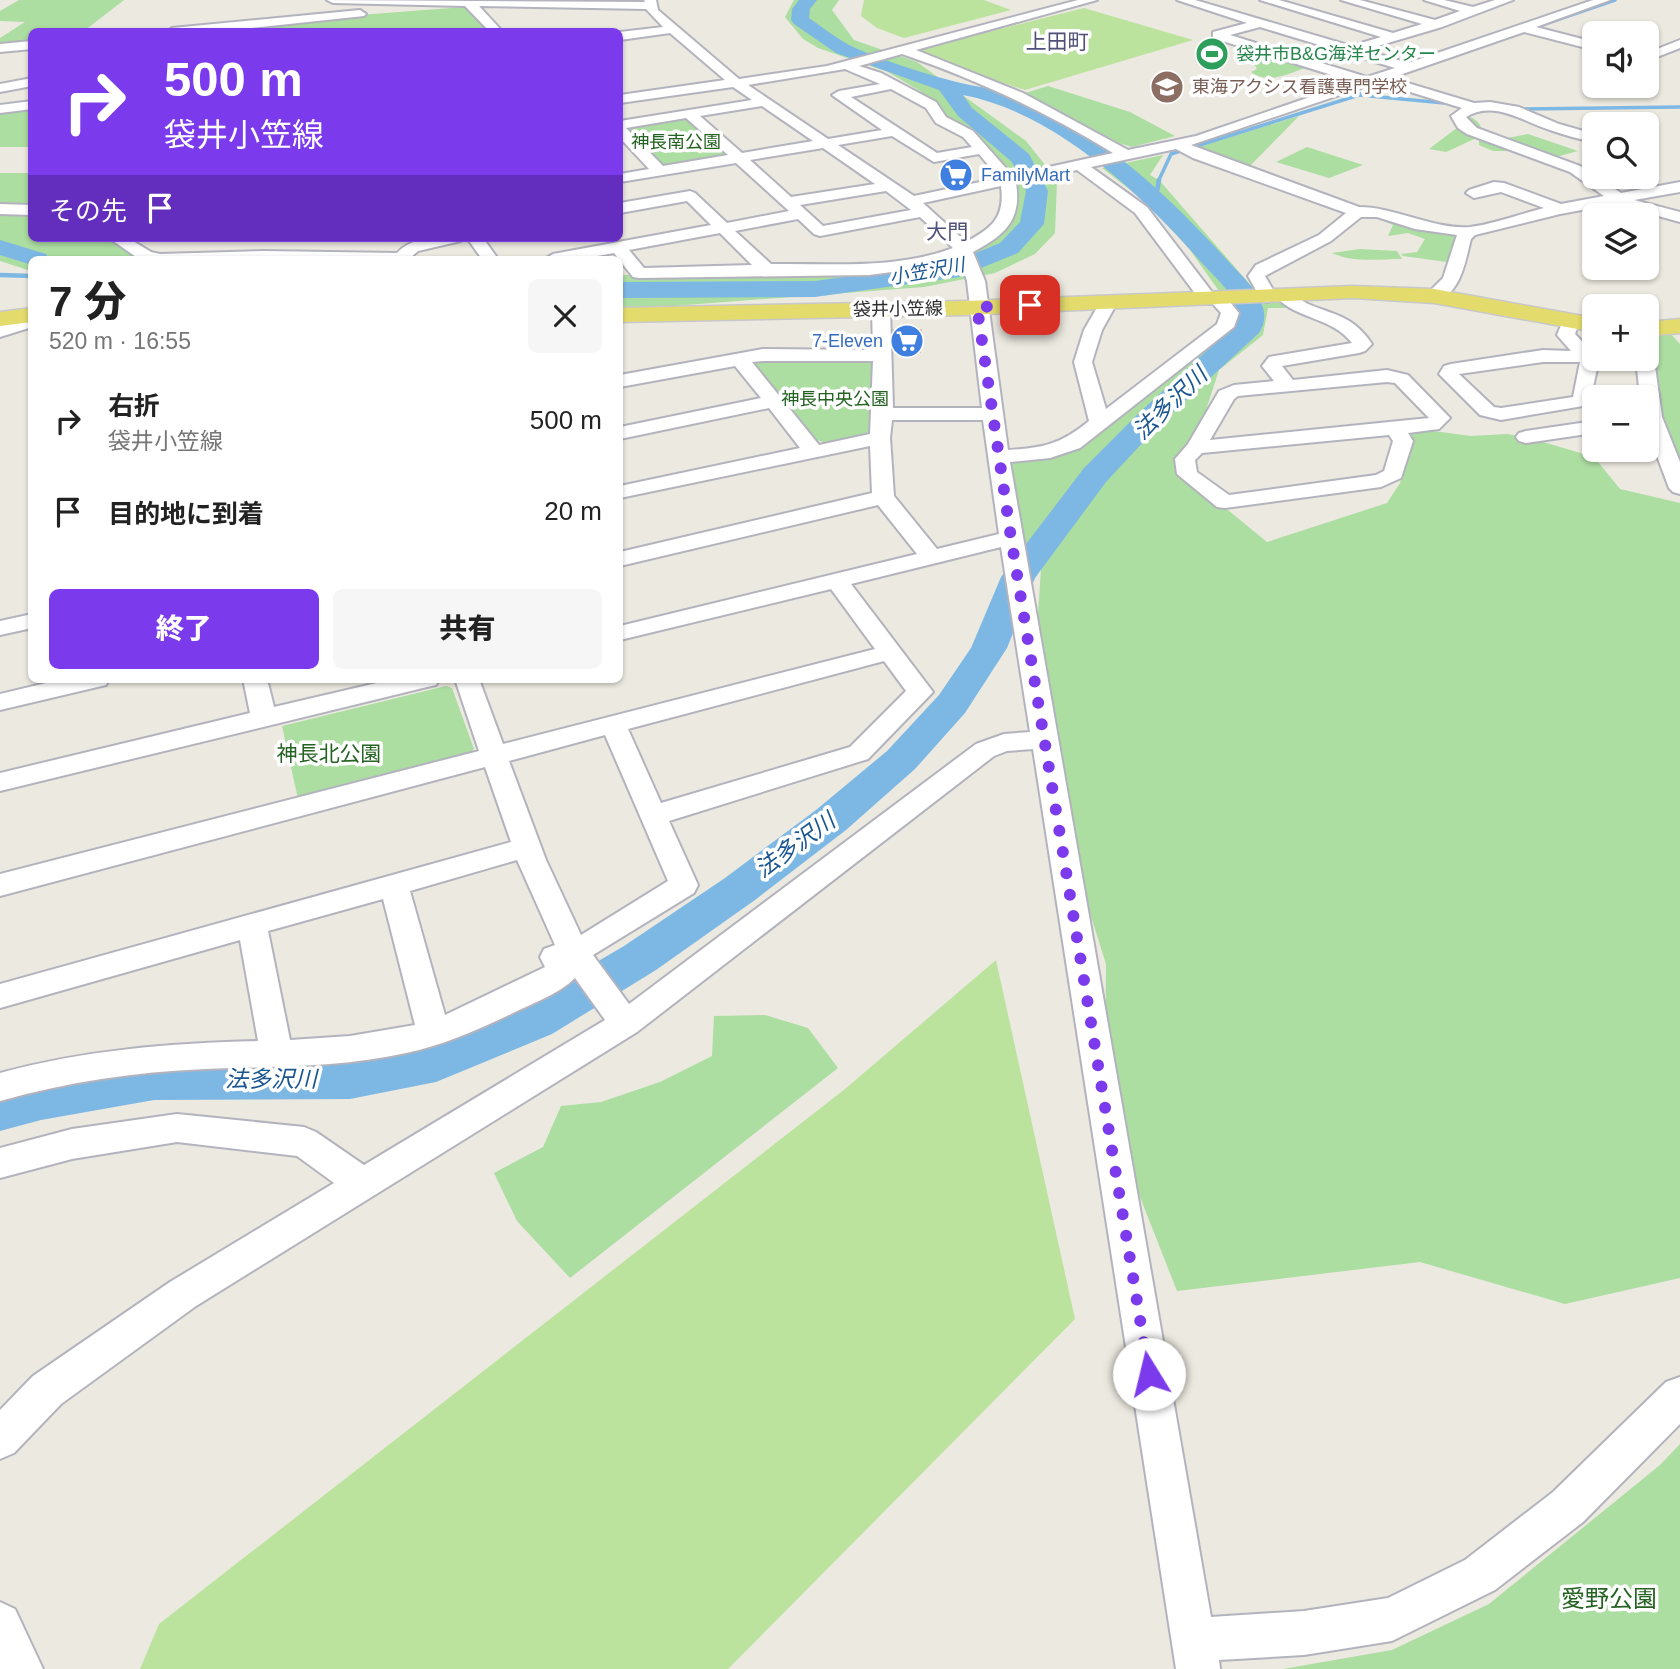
<!DOCTYPE html>
<html lang="ja">
<meta charset="utf-8">
<style>
:root{--surface:#fff;--page:#f6f6f6;--text:#222;--muted:#767676;--accent:#7c3aed}
body{margin:0;font-family:Helvetica,"Noto Sans JP",sans-serif;background:var(--page);color:var(--text);height:100vh;display:flex;flex-direction:column;font-size:26px;white-space:nowrap}
*{box-sizing:border-box;margin:0}
p{font-size:23px;color:var(--muted)}
.icon{flex:none;width:38px;height:38px;fill:none;stroke:currentColor;stroke-width:2;stroke-linecap:round;stroke-linejoin:round}
.map{position:relative;flex:1;overflow:hidden}
.panel{position:absolute;left:28px;top:256px;width:595px;height:427px;display:flex;flex-direction:column;background:var(--surface);border-radius:10px;box-shadow:0 2px 5px #0004}
.panel>*{flex:none}
.top-card{position:absolute;left:28px;top:28px;width:595px;height:214px;border-radius:10px;box-shadow:0 2px 5px #0004;background:#7c3aed;color:#fff;overflow:hidden}
.buttons{position:absolute;left:1582px;top:21px;display:grid;gap:14px}
.buttons a{display:grid;place-items:center;width:77px;height:77px;border-radius:10px;background:var(--surface);box-shadow:0 2px 5px #0004;font-size:35px}
.pin{position:absolute;display:grid;place-items:center;width:60px;height:60px;color:#fff;margin:-30px;border-radius:14px;box-shadow:0 4px 10px #0006}
.me{position:absolute;width:77px;margin:-38px;rotate:351deg;stroke-linejoin:round;filter:drop-shadow(0 0 5px #0008)}
.turn{display:flex;align-items:center;gap:24px;height:147px;padding:0 21px;font-size:32px}
.turn .icon{width:91px;height:91px;stroke-width:2.5}
.turn b{display:block;font-size:49px;line-height:60px}
.then{display:flex;align-items:center;height:66px;padding:0 21px;background:#0003;gap:14px;font-size:26px}
.round{display:grid;place-items:center;flex:none;width:74px;height:74px;border-radius:10px;background:var(--page)}
.headline{display:flex;align-items:center;justify-content:space-between;height:119px;padding:0 21px}
h1{font-size:42px;font-weight:800;line-height:52px}
.action{display:flex;gap:14px;margin-top:auto;padding:14px 21px}
.action a{flex:1;height:80px;border-radius:10px;background:var(--accent);color:#fff;font-size:28px;font-weight:800;line-height:80px;text-align:center}
.action a+a{background:var(--page);color:var(--text)}
ul{padding:0;list-style:none}
li{display:flex;align-items:center;gap:21px;height:91px;padding:0 21px}
li div{flex:1}
li b{display:block;font-size:26px}
li em{font-style:normal}
.map>svg:first-child{display:block}
.green{fill:#acdda1}
.pitch{fill:#bbe39e}
.lines{fill:none;stroke-linecap:round;stroke-linejoin:round}
.stream-far1{stroke:#7db8e4;stroke-width:3.5}
.stream{stroke:#7db8e4;stroke-width:4.5}
.river{fill:#7db8e4;fill-rule:evenodd}
.building{fill:#c8c5bf;stroke:#c7c5b9;stroke-width:2}
.minor-casing{stroke:#b3b3be;stroke-width:4}
.major-casing{stroke:#c8c8c8;stroke-width:3}
.minor{fill:#fff;fill-rule:evenodd}
.major{fill:#e4db6d;fill-rule:evenodd}
.route{stroke:#7c3aed;stroke-width:12;stroke-dasharray:0 21.6}
.labels{text-anchor:middle;dominant-baseline:central;stroke-width:7;stroke-linejoin:round;paint-order:stroke}
.far-leisure-label{font-size:18px;fill:#27864d;stroke:#fff;text-anchor:start}
.far-education-label{font-size:18px;fill:#785e54;stroke:#fff;text-anchor:start}
.far-park-label{font-size:18px;fill:#256322;stroke:#fff}
.far-shop-label{font-size:18px;fill:#366cbe;stroke:#fff;text-anchor:start}
.far-street-label{font-size:18px;fill:#2c2c2c;stroke:#fff}
.far-water-label{font-size:19px;font-style:italic;fill:#1a5691;stroke:#fff}
.far-quarter-label{font-size:21px;fill:#505179;stroke:#fff}
.park-label{font-size:21px;fill:#256322;stroke:#fff}
.water-label{font-size:23px;font-style:italic;fill:#1a5691;stroke:#fff}
.near-park-label{font-size:24px;fill:#256322;stroke:#fff}
</style>
<div class="map">
<svg width="1680" height="1669" viewBox="0 0 1680 1669">
<rect width="100%" height="100%" fill="#ece9e0"/>
<path class="green" d="M19,0H124L84,31L32,32L31,41L0,44V38L25,22L0,21V11Z
M794,0H839L832,10L854,40L917,62L1026,141L1057,180L1055,233L1035,254L995,273L924,287L620,310V275L898,269L977,246L1010,204L996,164L920,91L888,72L818,48L803,39L785,17Z
M464,7L490,31L276,32L268,22Z
M1274,53L1308,67C1290,73 1268,85 1251,72L1257,69L1252,60Z
M1048,86L1130,112L1175,136L1132,147L1119,143L1025,93Z
M31,106V147H0V110Z
M1459,114C1473,117 1481,120 1483,135L1446,152L1429,149L1462,124Z
M1299,116L1244,172L1189,150Z
M686,117L728,156L662,167L624,127Z
M1488,134L1502,139L1528,134L1578,151L1548,159L1517,151H1493L1479,145V141Z
M1307,147L1363,165L1329,178L1276,162Z
M1163,155L1150,175L1159,180L1254,289L1219,291L1190,250L1151,206L1102,168Z
M0,173H31L32,238H124L159,259H32L31,271L0,261Z
M1388,218L1459,233L1450,250L1454,255L1447,262L1403,256L1401,254L1417,252L1425,239L1408,233L1388,236L1393,225L1382,220Z
M1360,249L1397,251L1402,259C1378,259 1354,263 1332,253Z
M1219,300H1278L1293,308H1268L1263,335L1219,370L1185,475L1267,542L1387,503L1400,483L1411,433L1433,431L1471,436L1507,434L1526,437L1594,457L1620,489L1680,503V1278L1565,1304L1420,1262L1177,1291L1105,1108L1106,964L1055,802L1034,674L1041,569L1043,565L1022,556L998,456L1043,455L1225,327Z
M1647,330L1670,333L1680,344V492L1652,417L1643,359H1647Z
M757,358L875,360L872,434L827,443L816,440L753,362Z
M446,686L452,688L474,749L467,755L298,799L282,726Z
M765,1015L808,1028L838,1068L570,1278L517,1221L494,1173L543,1147L561,1106L601,1102L660,1082L712,1056L714,1016Z
M1680,1444V1669H1283L1392,1650L1489,1604L1660,1465Z"/>
<path class="pitch" d="M864,0H984L1011,10L904,38L877,28L861,16Z
M1084,8L1193,40L1025,90L909,52Z
M996,960L1075,1319L728,1669H140L159,1624L845,1089Z"/>
<g class="lines">
<path class="stream-far1" d="M1530,29L1615,0
M1359,95L1455,104
M1516,109L1680,107
M1158,182L1171,154L1359,95L1387,80"/>
<path class="stream" d="M1156,197L1159,180
M0,275L32,276"/>
<path class="river" d="M799,0H817L810,9L809,18C822,27 835,37 849,45C873,57 922,73 949,80C973,87 998,88 1021,98C1102,133 1170,197 1228,261C1245,280 1277,306 1259,333L1161,423L1106,482L1035,578L1007,648L965,713L915,769L846,830L755,900L656,970L552,1034L436,1082L350,1099L154,1100L41,1120L0,1131V1089L41,1078L154,1060L350,1059L431,1043L518,1008L624,946L725,878L816,810L887,751L939,695L971,648L1001,577L1084,468L1141,411L1236,324C1242,298 1217,280 1201,262C1142,194 1054,112 963,95L972,108L1029,154L1048,191L1044,224L1018,253L959,277L815,297L620,298V282L815,281L954,262L1000,243L1020,222L1026,191L1012,162L958,116L939,90L836,53L794,24L791,20L792,9Z
M0,240L46,254L49,259H32V265L0,255Z"/>
</g>
<path class="building" d="M893,330H921L920,352L894,351Z"/>
<g class="lines">
<defs>
<path id="minor" d="M327,0L645,2L644,0H656L658,10L739,79L827,66L1078,0H1097L916,50L1023,93L1128,150L1196,136L1354,82L1213,38V32L1247,23L1177,0H1195L1351,46L1381,37L1260,0H1279L1393,33L1422,24L1341,0H1360L1435,20L1460,11L1424,0H1444L1473,7L1495,0H1513L1442,27L1364,50L1408,63L1593,0H1610L1536,27L1594,42V50L1524,32L1391,78L1474,103L1490,102L1519,107L1559,124L1594,134L1593,142C1579,139 1564,135 1550,130C1522,121 1494,100 1466,117L1477,128L1580,166L1621,193L1680,182V192L1634,200L1680,212V222L1615,204L1560,214L1475,235L1471,239C1465,262 1461,295 1434,301L1425,296L1443,278L1457,235L1415,229L1377,217H1361L1331,241L1265,276L1276,295L1284,291C1293,293 1300,300 1308,304C1337,316 1353,316 1372,344L1365,351L1359,353L1282,366L1293,380L1387,370L1408,375L1450,418L1439,429L1408,433L1413,441L1401,478L1381,487L1225,508L1217,507L1177,474L1175,459L1188,444L1219,391L1234,385L1274,381L1262,366L1269,357L1352,343C1332,317 1298,320 1276,297L1268,302L1262,301L1248,276L1256,265L1319,235L1346,213L1193,158L1176,149L1091,167L1147,207L1215,296H1225L1239,313L1234,327L1080,448L1050,458L1010,462L1211,1617L1304,1611L1388,1598L1465,1560L1553,1492L1666,1382L1680,1377V1424L1583,1522L1495,1590L1392,1641L1304,1655L1219,1660L1220,1669H1176L1033,749L1007,751L994,756L637,1032L196,1306L61,1404L14,1453L0,1459V1410L33,1376L170,1282L334,1183L297,1156L177,1142L72,1159L0,1178V1148L72,1129L177,1114L304,1127L316,1132L364,1165L605,1020L575,978C560,993 534,1003 515,1012C480,1029 444,1045 406,1053C339,1068 272,1066 205,1069C135,1072 67,1082 0,1101V1073C85,1050 171,1043 258,1041L240,940L0,1008V984L511,842L485,767L0,896V874L479,751L455,679H479L503,744L875,649L831,589L620,640V626L917,554L878,505L620,566V552L872,493L870,446L620,498V486L800,448L769,408L620,439V427L761,398L735,366L620,387V375L763,349L873,350L872,308L881,303L890,308L893,408H982L967,281L959,257L922,268L869,275L639,278L633,277L614,253L580,259H545L553,254L711,225L687,201L620,213V203L690,191L695,193L727,223L789,211L736,163L620,182V174L649,169L620,138V121L752,100L733,87L620,103V95L725,80L670,33L620,40V32L663,27L646,9L479,6L503,32H490L465,6L333,3ZM1260,27L1395,68L1367,77L1230,35ZM902,54C976,79 1046,112 1113,153L1012,175L973,131L946,117L936,102L881,73L859,66ZM845,69L880,84L839,91L832,95L882,130L828,139L748,85ZM1378,82L1462,108L1451,116L1458,128L1467,134L1570,172L1604,196L1561,204L1504,183L1494,182L1469,190L1466,193L1474,198L1501,192L1544,208C1520,214 1494,224 1470,227C1435,230 1395,207 1359,207L1191,145ZM891,89L926,108L936,123L963,137L972,147L937,153L851,97ZM762,106L813,141L742,153L700,116ZM686,118L728,155L663,166L626,128ZM892,136L934,162L979,154L999,178L914,196L838,145ZM823,148L875,184L791,197L750,160ZM1077,170L1135,213L1203,304H1213L1221,313L1217,324L1106,409L1092,362L1102,330L1117,303L1108,298L1102,299L1084,330L1074,362L1089,421C1061,444 1044,448 1008,450L985,281L973,252C1005,235 1022,220 1016,183ZM1001,186C1005,218 992,228 966,242L923,203ZM886,191L911,210L823,226L800,205ZM920,217L953,248C894,270 833,263 771,264L735,231L798,219L814,234L820,236ZM720,233L752,265L644,268L629,250ZM763,361H873L870,434L819,445L752,362ZM1387,382L1395,383L1429,418L1210,440L1234,399L1238,396ZM892,420H983L999,534L937,549L894,496L890,438ZM1389,435L1393,441L1384,471L1376,475L1229,495L1197,472L1195,460L1202,453ZM1001,547L1030,732L1004,734L976,744L629,1004L593,955L694,893L698,885L669,821L868,759L933,692L851,584ZM884,661L906,691L850,747L661,803L628,729ZM605,735L668,881L581,935L546,860L509,761ZM517,860L555,945L544,949L540,957L545,967L445,1015L410,891ZM383,899L415,1025L350,1036L290,1040L268,931Z
M360,10L366,14L364,16L215,32H166L172,28Z
M1680,40V48L1647,61V53Z
M32,41V49L0,52V44Z
M32,78V86L0,92V84Z
M32,101V109L0,113V105Z
M0,204L32,205V215L0,214Z
M109,238H128L151,252L160,254L264,251L397,253C414,235 439,238 463,238L461,241L418,251L409,259H139Z
M467,238H483L498,259H482Z
M32,310V327L0,337V326L20,319L26,311Z
M1570,317L1579,322L1575,334L1594,354V359L1599,360L1589,405L1501,420L1480,415L1439,374L1444,366L1451,364L1543,350L1571,351L1557,335L1564,318ZM1543,362H1580L1573,397L1501,408L1494,407L1459,374Z
M1647,354L1654,359L1662,417L1680,462V494L1673,492L1669,488L1647,429V397H1640L1636,359H1647Z
M1594,421V433L1526,443L1519,441L1516,437L1519,433L1526,431Z
M32,614V628L0,635V621Z
M63,679H109L106,685L0,710V694Z
M243,679H267L274,707L394,679H439L436,685L427,687L0,791V773L250,713Z
M0,1602L15,1609L43,1669H0Z"/>
<path id="major" d="M1353,286L1434,289L1594,318V332L1434,303L1353,298L965,315L620,322V308L965,301Z
M32,308V322L0,326V312Z
M1680,319V333L1647,336V322Z"/>
</defs>
<use href="#minor" class="minor-casing"/>
<use href="#major" class="major-casing"/>
<use href="#minor" class="minor"/>
<use href="#major" class="major"/>
</g>
<g class="lines">
<path class="route" d="M1030,305L977,307L1011,538L1149,1374"/>
</g>
<defs>
<symbol id="stadium-disc" viewBox="-11 -11 22 22"><circle r="9.5" fill="#2e9e5b" stroke="#fff"/><path d="M0-5a6.5 5 0 1 0 0 10a6.5 5 0 1 0 0-10ZM-3.5-1.8h7v3.6h-7Z" fill="#fff"/></symbol>
<symbol id="university-disc" viewBox="-11 -11 22 22"><circle r="9.5" fill="#8d6e63" stroke="#fff"/><path d="M0-5L7-2L0 1L-7-2ZM-4 1L0 2.5L4 1V4Q0 6-4 4Z" fill="#fff"/></symbol>
<symbol id="supermarket-disc" viewBox="-11 -11 22 22"><circle r="9.5" fill="#3f7fe0" stroke="#fff"/><path d="M-6-5.5h2.5l.6 2H6L4.5 2H-2.5L-4.4-4H-6ZM-1.5 3.2a1.3 1.3 0 1 0 .1 0ZM3 3.2a1.3 1.3 0 1 0 .1 0Z" fill="#fff"/></symbol>
</defs>
<g fill-rule="evenodd">
<use href="#stadium-disc" x="1193" y="35" width="38" height="38"/>
<use href="#university-disc" x="1148" y="68" width="38" height="38"/>
<use href="#supermarket-disc" x="937" y="156" width="38" height="38"/>
<use href="#supermarket-disc" x="888" y="322" width="38" height="38"/>
</g>
<g class="labels">
<g class="far-leisure-label">
<text x="1236" y="54">袋井市B&amp;G海洋センター</text>
</g>
<g class="far-education-label">
<text x="1192" y="87">東海アクシス看護専門学校</text>
</g>
<g class="far-park-label">
<text x="676" y="142">神長南公園</text>
<text x="835" y="399">神長中央公園</text>
</g>
<g class="far-shop-label">
<text x="981" y="175">FamilyMart</text>
<text x="883" y="341" text-anchor="end">7-Eleven</text>
</g>
<g class="far-street-label">
<text transform="translate(898 309) rotate(-1)">袋井小笠線</text>
</g>
<g class="far-water-label">
<text transform="translate(927 271) rotate(-10)">小笠沢川</text>
</g>
<g class="far-quarter-label">
<text x="1057" y="41">上田町</text>
<text x="947" y="231">大門</text>
</g>
<g class="park-label">
<text x="329" y="753">神長北公園</text>
</g>
<g class="water-label">
<text transform="translate(1170 403) rotate(-44)">法多沢川</text>
<text transform="translate(795 845) rotate(-36)">法多沢川</text>
<text x="271" y="1079">法多沢川</text>
</g>
<g class="near-park-label">
<text x="1609" y="1598">愛野公園</text>
</g>
</g>
</svg>
<div class="buttons">
<a><svg class="icon" aria-label="sound" viewBox="0 0 24 24"><path d="M4 9h4l5-4v14l-5-4H4zM17 9q2 3 0 6"/></svg></a>
<a><svg class="icon" aria-label="search" viewBox="0 0 24 24"><circle cx="10" cy="10" r="6"/><path d="M15 15l6 6"/></svg></a>
<a><svg class="icon" aria-label="layers" viewBox="0 0 24 24"><path d="M12 4l9 5-9 5-9-5zM3 14l9 5 9-5"/></svg></a>
<a>+</a>
<a>−</a>
</div>
<div class="pin" style="left:1030px;top:305px;background:#d93025"><svg class="icon" aria-label="arrive" viewBox="0 0 24 24"><path d="M6 21V4h12l-3 4 3 4H6"/></svg></div>
<svg class="me" style="left:1149px;top:1374px" viewBox="-20 -20 40 40"><circle r="19" fill="#fff"/><path d="M0-13L10 11 0 6-10 11z" fill="#7c3aed"/></svg>
<div class="top-card">
<div class="turn"><svg class="icon" aria-label="right" viewBox="0 0 24 24"><path d="M7 20v-9h11M14 6l5 5-5 5"/></svg><div><b>500 m</b>袋井小笠線</div></div>
<div class="then">その先<svg class="icon" aria-label="arrive" viewBox="0 0 24 24"><path d="M6 21V4h12l-3 4 3 4H6"/></svg></div>
</div>
<section class="panel">
<div class="headline"><div><h1>7 分</h1><p>520 m · 16:55</p></div><a class="round"><svg class="icon" aria-label="close" viewBox="0 0 24 24"><path d="M6 6l12 12M18 6L6 18"/></svg></a></div>
<ul>
<li><svg class="icon" aria-label="right" viewBox="0 0 24 24"><path d="M7 20v-9h11M14 6l5 5-5 5"/></svg><div><b>右折</b><p>袋井小笠線</p></div><em>500 m</em></li>
<li><svg class="icon" aria-label="arrive" viewBox="0 0 24 24"><path d="M6 21V4h12l-3 4 3 4H6"/></svg><div><b>目的地に到着</b></div><em>20 m</em></li>
</ul>
<div class="action"><a>終了</a><a>共有</a></div>
</section>
</div>
